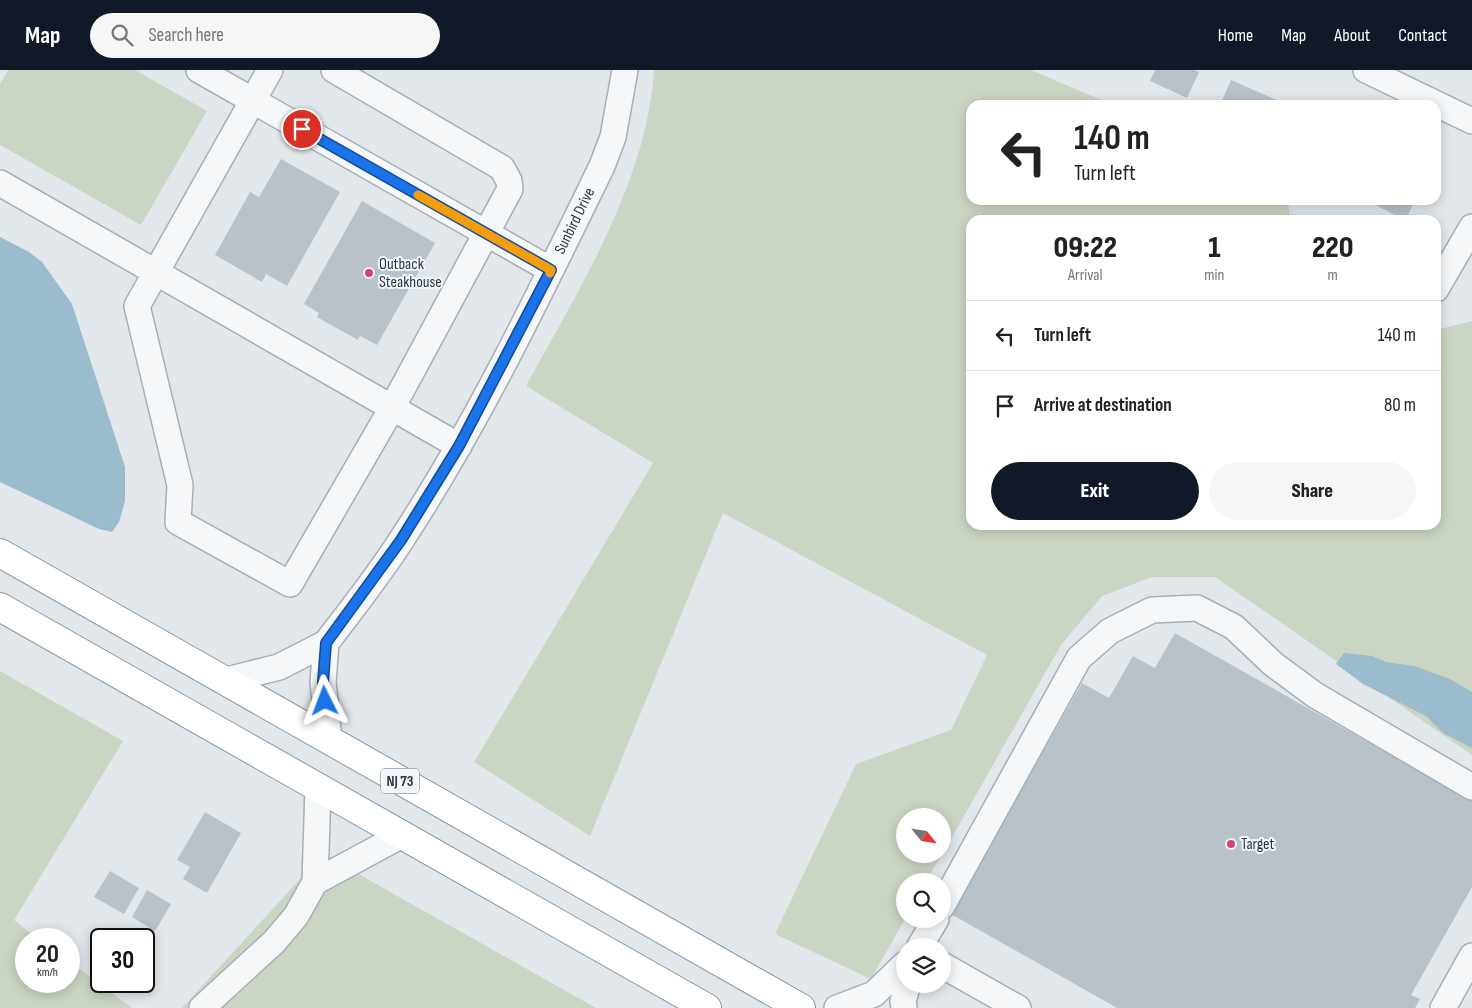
<!DOCTYPE html>
<style>
:root{--surface:#fff;--page:#f6f6f6;--text:#222;--muted:#767676;--line:#e0e0e0;--accent:#111827}
body{margin:0;font-family:"Sofia Sans Condensed",sans-serif;background:var(--page);color:var(--text);height:100vh;display:flex;flex-direction:column;font-size:19px;white-space:nowrap}
*{box-sizing:border-box;margin:0}
p{font-size:16px;color:var(--muted)}
.icon{flex:none;width:28px;height:28px;fill:none;stroke:currentColor;stroke-width:2;stroke-linecap:round;stroke-linejoin:round}
.map{position:relative;flex:1;overflow:hidden}
.side{position:absolute;left:966px;top:145px;width:475px;height:315px;display:flex;flex-direction:column;background:var(--surface);border-radius:15px;box-shadow:0 2px 12px #0003}
.side>*{flex:none}
.banner{position:absolute;left:966px;top:30px;width:475px;height:105px;border-radius:15px;box-shadow:0 2px 12px #0003;background:#fff;color:var(--text);overflow:hidden}
.needle{width:32px;rotate:120deg}
.buttons{position:absolute;left:896px;top:738px;display:grid;gap:10px}
.buttons a{display:grid;place-items:center;width:55px;height:55px;border-radius:50%;background:var(--surface);box-shadow:0 2px 12px #0003;font-size:25px}
.speed{position:absolute;left:15px;top:858px;display:flex;gap:10px;font-size:25px;font-weight:700;text-align:center}
.speed>*{display:grid;place-content:center;width:65px;height:65px;border-radius:50%;background:var(--surface);box-shadow:0 2px 12px #0003;line-height:1}
.speed small{font-size:12px;font-weight:400}
.speed .limit{border:2px solid #111;border-radius:8px;background:#fff;color:#111}
.pin{position:absolute;display:grid;place-items:center;width:42px;height:42px;color:#fff;margin:-21px;border:2px solid #fff;border-radius:50%;box-shadow:0 1px 5px #0007}
.me{position:absolute;width:55px;margin:-28px;rotate:357deg;stroke-linejoin:round;filter:drop-shadow(0 0 4px #0008)}
.turn{display:flex;align-items:center;gap:18px;height:105px;padding:0 25px;font-size:22px}
.turn .icon{width:65px;height:65px;stroke-width:2.5}
.turn b{display:block;font-size:35px;line-height:42px}
.eta{display:flex;justify-content:space-evenly;align-items:center;height:85px;text-align:center}
.eta b{font-size:30px;font-weight:800;line-height:35px}
.action{display:flex;gap:10px;margin-top:auto;padding:10px 25px}
.action a{flex:1;height:58px;border-radius:30px;background:var(--accent);color:#fff;font-size:20px;font-weight:800;line-height:58px;text-align:center}
.action a+a{background:var(--page);color:var(--text)}
ul{padding:0;list-style:none}
li{display:flex;align-items:center;gap:15px;height:70px;padding:0 25px;border-top:1px solid var(--line)}
li div{flex:1}
li b{display:block;font-size:19px}
li em{font-style:normal}
header{display:flex;align-items:center;gap:30px;box-sizing:border-box;height:70px;padding:0 25px;background:var(--accent);color:#fff}
header strong{font-size:24px}
nav{display:flex;gap:28px;margin-inline-start:auto;font-size:18px}
.search{width:350px;height:45px;background:var(--page);display:flex;align-items:center;gap:12px;box-sizing:border-box;padding:0 18px;border-radius:28px;color:var(--muted);font-size:19px}
.map>svg:first-child{display:block}
.green{fill:#cbd5c3}
.water{fill:#9bbccd}
.building{fill:#b9c1c9}
.lines{fill:none;stroke-linecap:round;stroke-linejoin:round}
.minor-casing{stroke:#a7afb6;stroke-width:28}
.highway-casing{stroke:#8897a3;stroke-width:30}
.minor{stroke:#f5f7f9;stroke-width:25}
.highway{stroke:#fff;stroke-width:28}
.route-casing{stroke:#114b97;stroke-width:12}
.route{stroke:#1a73e8;stroke-width:9}
.slow{stroke:#f59e0b;stroke-width:9}
.poi-dot{fill:#d54272;stroke:#f2f6f8;stroke-width:2}
.labels{text-anchor:middle;dominant-baseline:central;stroke-width:4;stroke-linejoin:round;paint-order:stroke}
.shield{fill:#f2f6f8;stroke:#65717a;stroke-width:1}
.shield-label{font-size:15px;font-weight:bold;fill:#293844}
.street-label{font-size:16px;fill:#293844;stroke:#f2f6f8}
.poi-label{font-size:16px;fill:#293844;stroke:#f2f6f8;text-anchor:start}
</style>
<header>
<strong>Map</strong>
<div class="search"><svg class="icon" aria-label="search" viewBox="0 0 24 24"><circle cx="10" cy="10" r="6"/><path d="M15 15l6 6"/></svg>Search here</div>
<nav><a>Home</a><a>Map</a><a>About</a><a>Contact</a></nav>
</header>
<div class="map">
<svg width="1472" height="938" viewBox="0 0 1472 938">
<rect width="100%" height="100%" fill="#e2e7eb"/>
<path class="green" d="M8,0H135L207,41L141,155L0,75V14Z
M654,0H1031L1113,35H971V130H1288L1290,150H971V455H1436V260L1472,251V685L1215,507H1152L1102,526L1061,575L943,783L942,746H905V784H942L926,811H905V849L871,909L775,864L856,694L951,660L987,585L723,443L590,766L474,692L653,393L526,316C579,219 647,112 654,0Z
M0,601L123,671L14,850L38,869H26V911H69V891L132,938H0Z
M323,784L596,938H182Z"/>
<path class="water" d="M0,167L29,182L42,192L72,234L125,397V431L119,452L112,462L99,459L0,412Z
M1344,583L1372,586L1386,592L1414,596L1450,609L1472,622V678L1443,663L1426,646L1363,614L1336,594Z"/>
<path class="building" d="M1155,0H1194L1199,2L1187,28L1150,11Z
M1231,10L1279,31L1277,35H1220Z
M281,89L340,122L287,216L266,204L262,212L215,185L250,122L259,127Z
M1380,130H1415L1406,150L1377,136Z
M362,131L435,173L377,275L360,266L358,270L338,259L317,247L319,243L304,234Z
M1175,563L1472,731V817L1411,925L1420,929L1415,938H1117L951,844L1082,613L1109,628L1133,586L1155,598Z
M205,742L241,763L207,823L183,809L190,797L177,790Z
M110,801L139,818L124,844L94,827Z
M147,820L171,834L155,861L132,847Z"/>
<g class="lines">
<defs>
<path id="minor" d="M199,0L551,200
M270,0L137,236L180,415L178,452L290,514L392,338L510,119L509,111L502,98L334,0
M1366,0L1472,51
M0,113L459,376
M1436,219L1472,157
M326,573C352,539 379,505 402,469C479,351 540,223 602,96L613,67L625,0
M227,610L279,597L326,573L323,612L329,670
M318,717L315,812L402,765
M942,836L1079,588L1110,561L1152,540L1197,538L1234,557L1273,594L1315,625L1472,717
M920,876L936,849
M942,895L1018,938
M202,938L274,872L296,846L315,812
M837,938L874,924L905,894
M904,938L903,931L908,914
M1443,938L1472,886"/>
<path id="highway" d="M0,483L801,938
M0,537L707,938"/>
</defs>
<use href="#minor" class="minor-casing"/>
<use href="#highway" class="highway-casing"/>
<use href="#minor" class="minor"/>
<use href="#highway" class="highway"/>
</g>
<g class="lines">
<defs>
<path id="route" d="M302,59L551,200L459,376L401,470L326,573L323,612L325,631"/>
</defs>
<use href="#route" class="route-casing"/>
<use href="#route" class="route"/>
<path class="slow" d="M418,125L551,200L550,203"/>
</g>
<g class="poi-dot">
<circle cx="369" cy="203" r="5"/>
<circle cx="1231" cy="774" r="5"/>
</g>
<g class="labels">
<rect class="shield" x="381" y="698.5" width="38" height="25" rx="4"/>
<g class="shield-label">
<text x="400" y="711">NJ 73</text>
</g>
<g class="street-label">
<text transform="translate(575 151) rotate(-64)">Sunbird Drive</text>
</g>
<g class="poi-label">
<text x="379" y="194">Outback<tspan x="379" dy="18">Steakhouse</tspan></text>
<text x="1241" y="774">Target</text>
</g>
</g>
</svg>
<div class="buttons">
<a><svg class="needle" viewBox="-14 -14 28 28"><path d="M0-13l5 13h-10z" fill="#e53935"/><path d="M0 13l5-13h-10z" fill="#767676"/></svg></a>
<a><svg class="icon" aria-label="search" viewBox="0 0 24 24"><circle cx="10" cy="10" r="6"/><path d="M15 15l6 6"/></svg></a>
<a><svg class="icon" aria-label="layers" viewBox="0 0 24 24"><path d="M12 4l9 5-9 5-9-5zM3 14l9 5 9-5"/></svg></a>
</div>
<div class="speed"><div>20<small>km/h</small></div><div class="limit">30</div></div>
<div class="pin" style="left:302px;top:59px;background:#d93025"><svg class="icon" aria-label="arrive" viewBox="0 0 24 24"><path d="M6 21V4h12l-3 4 3 4H6"/></svg></div>
<svg class="me" style="left:325px;top:631px" viewBox="-20 -20 40 40"><path d="M0-17L14 15 0 8-14 15z" fill="#1a73e8" stroke="#fff" stroke-width="4"/></svg>
<div class="banner">
<div class="turn"><svg class="icon" aria-label="left" viewBox="0 0 24 24"><path d="M17 20v-9H6M10 6l-5 5 5 5"/></svg><div><b>140 m</b>Turn left</div></div>
</div>
<section class="side">
<div class="eta">
<div><b>09:22</b><p>Arrival</p></div>
<div><b>1</b><p>min</p></div>
<div><b>220</b><p>m</p></div>
</div>
<ul>
<li><svg class="icon" aria-label="left" viewBox="0 0 24 24"><path d="M17 20v-9H6M10 6l-5 5 5 5"/></svg><div><b>Turn left</b></div><em>140 m</em></li>
<li><svg class="icon" aria-label="arrive" viewBox="0 0 24 24"><path d="M6 21V4h12l-3 4 3 4H6"/></svg><div><b>Arrive at destination</b></div><em>80 m</em></li>
</ul>
<div class="action"><a>Exit</a><a>Share</a></div>
</section>
</div>
